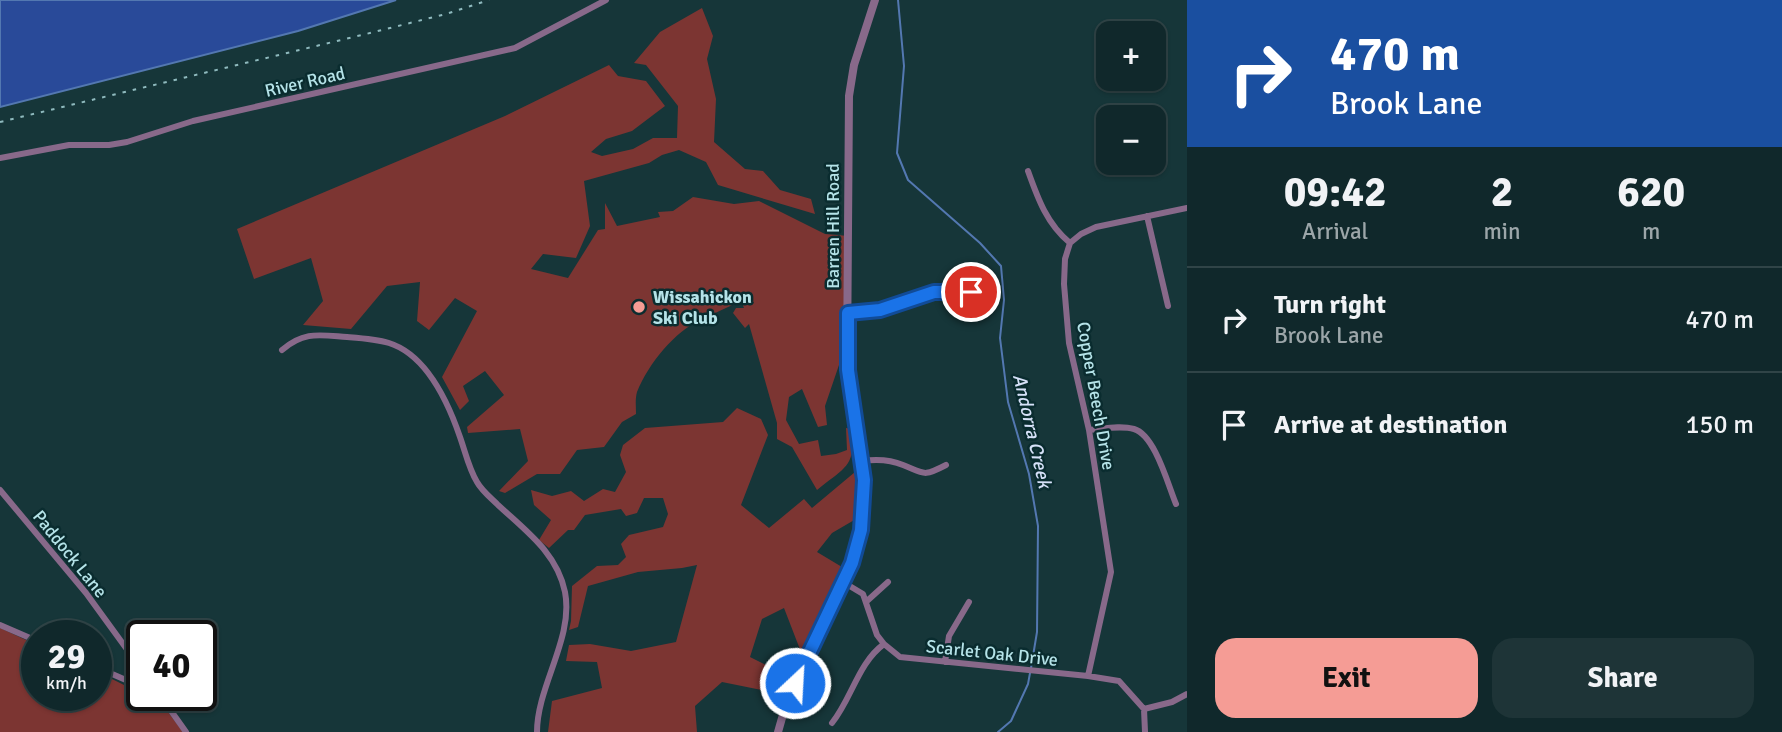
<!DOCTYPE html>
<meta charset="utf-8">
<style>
:root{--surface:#10282b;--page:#1e3437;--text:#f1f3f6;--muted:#9ca6a9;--line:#304447;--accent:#f59c95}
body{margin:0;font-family:Signika,sans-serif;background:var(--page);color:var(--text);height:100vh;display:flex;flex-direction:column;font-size:26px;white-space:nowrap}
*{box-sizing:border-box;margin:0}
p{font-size:23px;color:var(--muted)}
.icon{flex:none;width:38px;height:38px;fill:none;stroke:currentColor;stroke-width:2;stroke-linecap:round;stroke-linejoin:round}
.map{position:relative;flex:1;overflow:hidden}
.drawer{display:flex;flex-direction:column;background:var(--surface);width:595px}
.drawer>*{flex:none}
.hud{background:#1a4fa0;color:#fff;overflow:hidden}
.controls{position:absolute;left:1096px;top:21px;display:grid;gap:14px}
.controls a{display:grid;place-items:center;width:70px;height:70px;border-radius:14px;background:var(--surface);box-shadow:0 2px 5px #0004,0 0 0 2px var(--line);font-size:35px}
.speed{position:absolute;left:21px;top:620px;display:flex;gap:14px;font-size:35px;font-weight:700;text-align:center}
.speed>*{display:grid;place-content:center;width:91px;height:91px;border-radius:50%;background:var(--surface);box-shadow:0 2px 5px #0004,0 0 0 2px var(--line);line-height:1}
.speed small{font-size:18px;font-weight:400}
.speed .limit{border:4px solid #111;border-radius:10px;background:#fff;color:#111}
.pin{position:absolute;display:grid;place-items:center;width:60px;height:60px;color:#fff;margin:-30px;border:4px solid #fff;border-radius:50%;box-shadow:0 2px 7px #0007}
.me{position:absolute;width:77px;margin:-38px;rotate:25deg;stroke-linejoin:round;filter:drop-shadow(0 0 5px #0008)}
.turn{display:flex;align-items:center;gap:24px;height:147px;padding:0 28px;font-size:32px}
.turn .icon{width:91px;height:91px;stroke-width:2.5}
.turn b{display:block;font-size:49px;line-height:60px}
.eta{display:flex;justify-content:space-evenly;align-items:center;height:119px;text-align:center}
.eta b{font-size:42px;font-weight:700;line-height:49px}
.button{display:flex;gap:14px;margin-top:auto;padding:14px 28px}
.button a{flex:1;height:80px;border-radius:21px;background:var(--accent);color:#111;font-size:28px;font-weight:700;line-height:80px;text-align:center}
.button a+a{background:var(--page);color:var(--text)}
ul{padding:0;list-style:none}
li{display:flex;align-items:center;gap:21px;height:105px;padding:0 28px;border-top:2px solid var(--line)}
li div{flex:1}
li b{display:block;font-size:26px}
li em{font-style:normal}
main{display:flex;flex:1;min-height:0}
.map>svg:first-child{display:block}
.green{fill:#7c3532}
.water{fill:#294a99;stroke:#5378b1;stroke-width:2}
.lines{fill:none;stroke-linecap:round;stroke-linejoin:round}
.stream{stroke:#5378b1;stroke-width:2}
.minor{stroke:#88698a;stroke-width:6}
.tertiary{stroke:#88698a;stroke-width:8}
.rail{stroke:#8fbabe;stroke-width:2;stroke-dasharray:3.5 7;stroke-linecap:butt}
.route-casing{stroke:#114b97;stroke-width:18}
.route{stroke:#1a73e8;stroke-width:12}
.poi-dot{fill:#f59c95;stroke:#0a2c2f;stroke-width:2.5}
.labels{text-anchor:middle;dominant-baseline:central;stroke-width:5;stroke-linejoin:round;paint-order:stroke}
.street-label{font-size:18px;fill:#b5e3e8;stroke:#0a2c2f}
.poi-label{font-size:18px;font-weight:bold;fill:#b5e3e8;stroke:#0a2c2f;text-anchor:start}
.water-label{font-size:19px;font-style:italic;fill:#d6e1f8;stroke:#0a2c2f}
</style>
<main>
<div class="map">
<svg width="1187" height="732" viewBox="0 0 1187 732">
<rect width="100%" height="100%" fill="#163639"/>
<path class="green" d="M702,8L713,36L707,59L716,99L714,142L745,169L763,171L780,190L811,199L815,214L718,185L706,162L679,150L662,155L649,163L584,181L590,226L576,258L543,254L531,269L568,278L598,230L605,229V203L617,226L660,217L658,212L673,211L693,197L734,204L759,201L825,234L849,236L843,365H839L825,406L827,425L818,427L802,389L789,397L786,420L799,444L818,440L821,456L836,454L847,450L846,428L852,429C856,467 845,467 817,490L792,447L777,439V423L749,324L745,328L733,313L736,308H744L741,301L713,314L709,323L702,319C674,332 649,363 637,392C635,399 636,407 636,414L622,422L604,447L577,450L560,474H537L505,493L499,491L528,461L520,429L468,433L467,427L504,395L485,371L463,386L469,401L460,410L442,377L477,311L455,298L429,330L417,321L420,282L387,286L351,329L303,325L323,301L311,258L254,279L237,229L505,116L609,65L618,76L646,81L665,106L632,131L606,139L591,152L602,156L633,149L653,138H677L678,106L646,65L634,63L660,32Z
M737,408L761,419L768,435L741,505L769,528L804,499L812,508L855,472L856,519L832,533L817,552L842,567L801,652L784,608L762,619L750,657L776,670V693L722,682L695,706L697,732H548L552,701L602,688L597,662L566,661L569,645L590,644L631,651L676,642L697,565L682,568L638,572L588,586L578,627L569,630L571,621L572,586L597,566L618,565L626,557L621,544L629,535L663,527L668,514L663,498H644L637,513L626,516L621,509L585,515L574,530H568L549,548L539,540L551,520L534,505L531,490L552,496L571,491L584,501L603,489L615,492L626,472L620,455L623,445L645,428L723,422Z
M0,628L37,645V695H96V671L162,704L183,732H0Z"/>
<path class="water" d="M0,0H396L298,31L0,107Z"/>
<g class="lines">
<path class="stream" d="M898,0L904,66L897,153L908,180L980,243L1001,266L1004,300L1000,338L1008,402L1029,474L1038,526L1037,632L1031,668
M998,732L1011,721L1028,684L1030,673"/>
<path class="minor" d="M0,158L69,145H109L127,142L193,121L515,48L606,0
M1028,171C1038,199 1047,224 1070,243
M1147,216L1168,306
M848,313L880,311L934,292L947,290L995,295
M282,350C304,331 319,335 347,337C360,338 376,339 389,343C427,355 448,402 460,437C465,451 469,469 477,482C482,491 491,498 498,505C526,531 557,553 565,592C574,638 537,686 537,732
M1089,430C1103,429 1120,425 1134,429C1155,435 1168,485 1176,504
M862,461C876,459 889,459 903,465C925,474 923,477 946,465
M0,490L86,593L142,670
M843,582L863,594L877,635L884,644L900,657L1088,676L1119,681L1144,709L1145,732
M867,601L888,582
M0,625L37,641
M945,662L949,636L969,602
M96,667L142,687
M1088,676L1111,572L1089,430L1069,343L1064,284L1065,259L1070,243L1081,234L1096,227L1187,208
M154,695L164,701L186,732
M1144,709L1172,702L1187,694
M832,723C852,698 858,663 884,644"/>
<path class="tertiary" d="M778,732L788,697L854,558L863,512V470L847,364L849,96L854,65L875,0"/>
<path class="rail" d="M0,122L366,34L446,14L489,0"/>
</g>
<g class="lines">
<defs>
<path id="route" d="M795,683L852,563L861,530L864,480L848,370V313L880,310L934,292H971"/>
</defs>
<use href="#route" class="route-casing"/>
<use href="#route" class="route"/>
</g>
<circle class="poi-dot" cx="639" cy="307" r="7"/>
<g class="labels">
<g class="street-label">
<text transform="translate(305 82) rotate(-13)">River Road</text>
<text transform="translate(833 226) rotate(-90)">Barren Hill Road</text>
<text transform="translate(1096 396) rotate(80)">Copper Beech Drive</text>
<text transform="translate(70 554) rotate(51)">Paddock Lane</text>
<text transform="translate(992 653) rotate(6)">Scarlet Oak Drive</text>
</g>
<g class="poi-label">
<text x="653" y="297">Wissahickon<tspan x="653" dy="21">Ski Club</tspan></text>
</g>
<g class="water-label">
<text transform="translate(1032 431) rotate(77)">Andorra Creek</text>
</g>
</g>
</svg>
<div class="controls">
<a>+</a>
<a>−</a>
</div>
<div class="speed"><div>29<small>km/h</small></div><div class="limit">40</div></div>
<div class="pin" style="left:971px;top:292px;background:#d93025"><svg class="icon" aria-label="arrive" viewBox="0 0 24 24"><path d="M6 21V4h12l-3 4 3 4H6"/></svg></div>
<svg class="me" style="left:795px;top:683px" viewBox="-20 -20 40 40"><circle r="17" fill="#1a73e8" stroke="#fff" stroke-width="3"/><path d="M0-11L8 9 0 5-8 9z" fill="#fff"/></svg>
</div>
<section class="drawer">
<div class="hud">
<div class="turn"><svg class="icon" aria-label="right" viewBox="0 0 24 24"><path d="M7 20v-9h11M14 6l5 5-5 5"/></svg><div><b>470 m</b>Brook Lane</div></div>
</div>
<div class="eta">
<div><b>09:42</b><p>Arrival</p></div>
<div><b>2</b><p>min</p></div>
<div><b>620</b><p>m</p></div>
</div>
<ul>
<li><svg class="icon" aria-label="right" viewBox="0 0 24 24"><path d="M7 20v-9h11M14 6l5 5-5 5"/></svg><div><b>Turn right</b><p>Brook Lane</p></div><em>470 m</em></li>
<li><svg class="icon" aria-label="arrive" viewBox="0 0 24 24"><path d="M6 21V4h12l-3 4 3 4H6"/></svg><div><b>Arrive at destination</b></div><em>150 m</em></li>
</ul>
<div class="button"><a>Exit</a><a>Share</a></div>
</section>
</main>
